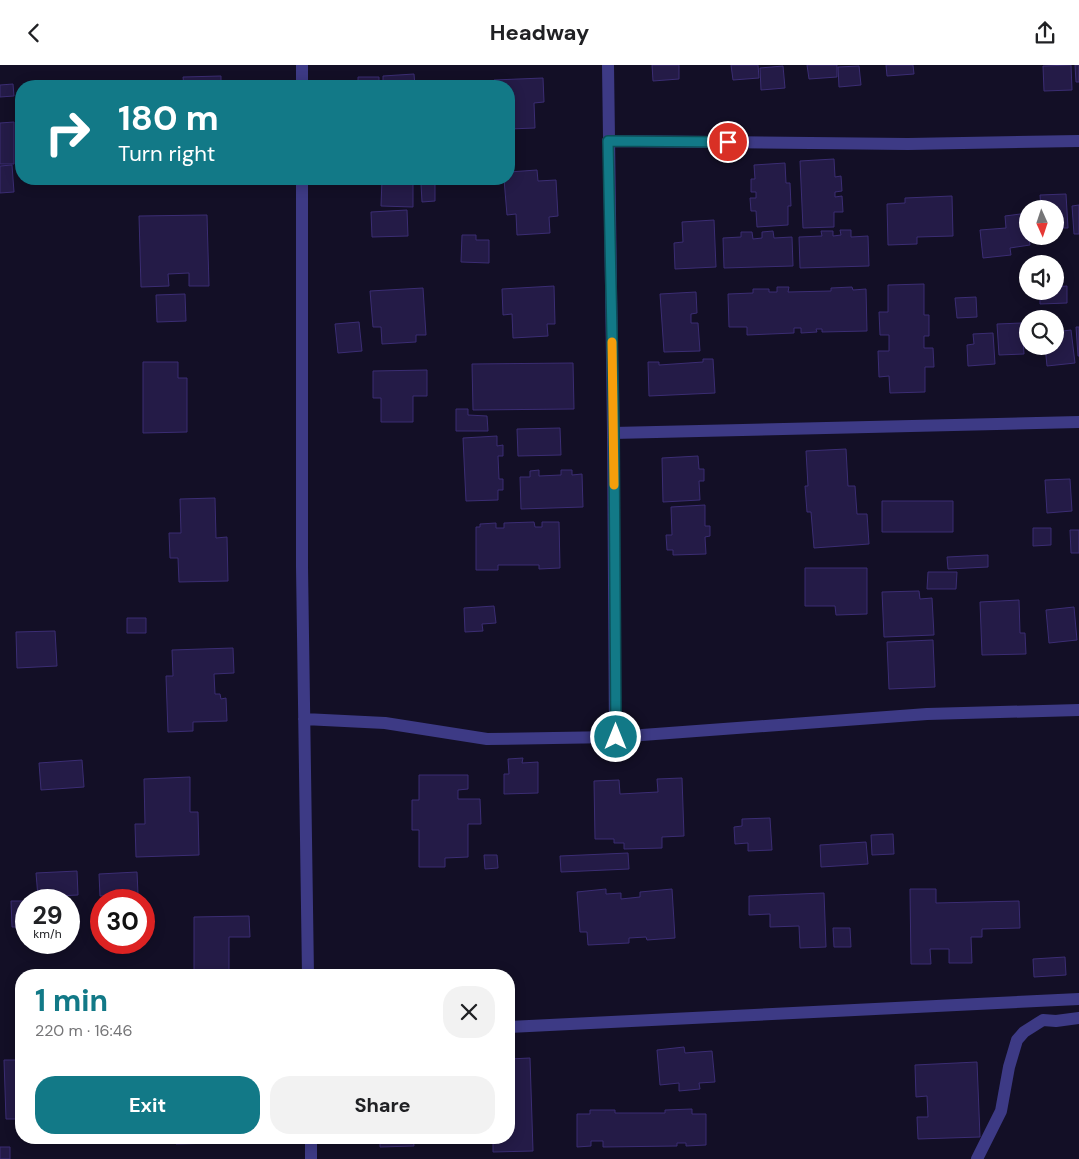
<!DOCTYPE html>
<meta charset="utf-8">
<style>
:root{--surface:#fff;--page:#f2f2f2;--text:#202124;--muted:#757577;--accent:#127987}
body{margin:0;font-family:"DM Sans",sans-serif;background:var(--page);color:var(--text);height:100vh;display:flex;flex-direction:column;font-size:19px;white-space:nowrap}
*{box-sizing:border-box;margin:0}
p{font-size:16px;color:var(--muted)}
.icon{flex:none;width:28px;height:28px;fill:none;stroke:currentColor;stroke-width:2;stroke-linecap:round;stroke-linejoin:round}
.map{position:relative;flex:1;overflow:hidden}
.details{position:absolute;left:15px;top:904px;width:500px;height:175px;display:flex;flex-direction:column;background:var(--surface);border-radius:20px;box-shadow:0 2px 12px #0003}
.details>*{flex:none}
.guide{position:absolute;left:15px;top:15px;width:500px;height:105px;border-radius:20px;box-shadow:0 2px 12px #0003;background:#127987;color:#fff;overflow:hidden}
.needle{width:32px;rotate:177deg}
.fabs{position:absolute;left:1019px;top:135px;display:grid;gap:10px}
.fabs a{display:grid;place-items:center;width:45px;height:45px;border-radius:50%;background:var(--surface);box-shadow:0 2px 12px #0003;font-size:25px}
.speed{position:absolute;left:15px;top:824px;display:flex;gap:10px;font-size:25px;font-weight:700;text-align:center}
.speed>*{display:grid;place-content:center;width:65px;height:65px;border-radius:50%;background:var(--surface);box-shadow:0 2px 12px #0003;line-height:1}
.speed small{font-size:12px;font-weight:400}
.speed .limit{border:8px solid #d22;background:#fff;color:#111}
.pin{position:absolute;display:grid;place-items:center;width:42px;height:42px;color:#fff;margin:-21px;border:2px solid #fff;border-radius:50%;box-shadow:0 1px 5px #0007}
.me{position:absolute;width:55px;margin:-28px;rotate:0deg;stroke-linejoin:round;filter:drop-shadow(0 0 4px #0008)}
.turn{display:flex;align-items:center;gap:18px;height:105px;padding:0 20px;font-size:22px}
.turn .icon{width:65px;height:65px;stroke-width:2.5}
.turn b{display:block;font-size:35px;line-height:42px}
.round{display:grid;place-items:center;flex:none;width:52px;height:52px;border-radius:20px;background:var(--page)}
.headline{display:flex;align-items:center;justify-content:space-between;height:85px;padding:0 20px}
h1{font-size:30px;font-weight:700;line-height:38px;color:var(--accent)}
.primary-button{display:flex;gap:10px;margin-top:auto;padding:10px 20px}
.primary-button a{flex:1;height:58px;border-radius:20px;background:var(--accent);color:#fff;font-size:20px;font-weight:700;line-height:58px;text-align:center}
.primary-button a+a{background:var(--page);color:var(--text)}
header{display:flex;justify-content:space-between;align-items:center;height:65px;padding:0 20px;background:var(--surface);font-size:22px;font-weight:700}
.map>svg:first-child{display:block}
.building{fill:#241b47;stroke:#3b2d73}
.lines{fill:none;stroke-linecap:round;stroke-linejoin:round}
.minor{stroke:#3d3a85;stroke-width:12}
.route-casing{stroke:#0c4f58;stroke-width:12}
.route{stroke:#127987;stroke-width:9}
.slow{stroke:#f59e0b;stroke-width:9}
</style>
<header><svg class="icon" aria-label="back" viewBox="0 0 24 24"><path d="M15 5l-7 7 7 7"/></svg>Headway<svg class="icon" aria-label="share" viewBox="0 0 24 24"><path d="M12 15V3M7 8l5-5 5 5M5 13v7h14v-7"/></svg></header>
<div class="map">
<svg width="1079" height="1094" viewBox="0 0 1079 1094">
<rect width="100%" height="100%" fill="#130f26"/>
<path class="building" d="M652,0H679V14L653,16Z
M731,0H758L759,13L733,15Z
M807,0H837V12L809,14Z
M886,0H913L914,9L887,11Z
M1071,0L1072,25L1044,26L1043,1Z
M1075,0H1079V17H1076Z
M783,1L785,23L761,25L760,3Z
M859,1L861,20L839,22L838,2Z
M414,9L415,21H383V11Z
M221,11V21H184L183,12Z
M358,12H379V21H358Z
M543,13L544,37L534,38L535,63L509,64V21H495L494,15Z
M13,19L14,31L0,32V20Z
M14,57V99H0V58Z
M834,94L835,112L841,111L842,126L835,127V132L842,131L843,147H834V162L803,163L800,96Z
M785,98L786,118H790L791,141H788V160L757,162L756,146H751L750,133H756V127H751V114H755L754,100Z
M12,100L14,127L0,128V101Z
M537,105L538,116L556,115L558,151L549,152L550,168L517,170L516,149L507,150L504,114H509V107Z
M382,114H413V142L381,141Z
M421,119H435V136L422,137Z
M1066,129L1068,163H1055V144H1041L1040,130Z
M952,131L953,171L917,172V179L888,180L887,139L905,138V133Z
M1079,140V169H1074L1072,141Z
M407,145L408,171L372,172L371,147Z
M1028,148V171H1034L1035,174H1029L1030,180L1010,183L1011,190L983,193L980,165L1006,163L1005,151Z
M207,150L209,221H189V208L168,209L169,221L141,222L139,151Z
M714,155L716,202L675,204L674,178L683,177L682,157Z
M840,165H851V172L868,171L869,201L800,203L799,172L822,171L821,166H833V171L841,170Z
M773,166L774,173L792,172L793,201L724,203L723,173L741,172V167H752L753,174L762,173V167Z
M462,170H476V175H489V198L461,197Z
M924,219V250H929V271H924V283H933L934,302H925V327L890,328L889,311L879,312L878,286H889V270H880L879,247H888V220Z
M554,221L555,259H547L548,271L513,273L512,249L503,250L502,224Z
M1067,221V238L1040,239V226H1055V222Z
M777,222H789L788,227L831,226V223L852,222L853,225L866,224L867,266L822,267V264H816L817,267L801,268V263H794V268L747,270V262H729L728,229L753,228V224H769V227H777Z
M423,223L426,270H416V277L382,279L381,262H373L370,226Z
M696,227L697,248L691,249V258H698L700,286L664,287L660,229Z
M185,229L186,256L157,257L156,230Z
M976,232L977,252L957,253L955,233Z
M359,257L362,286L338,288L335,259Z
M1022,258L1024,289L999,290L997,259Z
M1076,262H1079V291H1078Z
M1071,265L1075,298L1047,301L1045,281H1055V267Z
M993,268L995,299L968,301L967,280L974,279L973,269Z
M703,294H713L715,328L649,331L648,297H659V300L703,297Z
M143,297H178V313H187V367L143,368Z
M573,298L574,344L473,345L472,299Z
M427,305V331H413V357H381V333H373V306Z
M456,344H468V350L487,351L488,366H456Z
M560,363L561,390L518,391L517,364Z
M497,371V381L503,380V391H498L499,414H503V425H498V435L466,436L463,373Z
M846,384L848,421H855L857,449H867L869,479L814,483L811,447H807L805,421H808L806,386Z
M698,391L699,404H704V416H699L700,435L663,437L662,393Z
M539,405V411L561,410V405H572V410L582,409L583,442L521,444L520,412H530V406Z
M1070,414L1072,446L1047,448L1045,415Z
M215,433L216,473L227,472L228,516L179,517L178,493H170L169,468H181L180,434Z
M882,436H953V467H882Z
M705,440V461H710V471L705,472L706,489L673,490V485H667L666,470H672L671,442Z
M534,457L535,462H542V457H559L560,503L539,504V500H498V505H476V462H480V459L496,458V463H504V458Z
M1033,463H1051V480L1033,481Z
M1070,465H1079V488H1071Z
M988,490V502L948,504L947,492Z
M805,503H867V549L836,550L835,541H805Z
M928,507H957L956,524H927Z
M919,526L920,534L932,533L934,570L884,572L882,527Z
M1019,535L1020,568H1025L1026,589L982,590L980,537Z
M494,541L496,558L482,559L483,566L465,567L464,543Z
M1074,542L1077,575L1049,578L1046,545Z
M127,553H146V568H127Z
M55,566L57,601L17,603L16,567Z
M933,575L935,622L889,624L887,577Z
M233,583L234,608L214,609L215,629H220L221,634L226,633L227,656L193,657V666L168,667L166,611H173L172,585Z
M523,693L522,698L538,697V728L504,729V709H509L508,694Z
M82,695L84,722L41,725L39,698Z
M419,710H468V724L458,725V734H480L481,759H468V792L445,793V802H419V765H412V735H419Z
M190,712V747H198L199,790L136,792L135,759H145L144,714Z
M682,713L684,771L662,772V783L624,784V778H614V774H595L594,716L619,715L620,729L658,727L657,714Z
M770,753L772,785L748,786V778L735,779L734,762L742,761V754Z
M893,769L894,789L872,790L871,770Z
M866,777L868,799L821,802L820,780Z
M628,788L629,804L561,807L560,791Z
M484,790H497L498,803L485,804Z
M77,806L78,830L38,832L36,808Z
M137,807L138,829L100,831L99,809Z
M606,824V829L621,828V834L640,832V827L672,824L675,873L647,875L646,872L629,873V878L588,880L587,867H580L577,827Z
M910,824H936V838L1019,836L1020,863L982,864V872H971L972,898H949V884H930L931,899H911Z
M824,828L826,882L800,883L799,861L770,862V849L749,850V831Z
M11,836H26V862H12Z
M249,851L250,872H229V907L194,908V852Z
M833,863H850L851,882H834Z
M1065,892L1066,910L1034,912L1033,894Z
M684,982L685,988L712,986L715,1017L699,1018L700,1024L679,1026V1018L660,1020L657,985Z
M530,993L533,1086L493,1087V1072H509V994Z
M4,995H19L20,1054H6Z
M977,997L980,1072L918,1074L917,1052H928L927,1031L916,1032L915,1000Z
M692,1044V1049H706V1080L686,1081V1078H677V1081L603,1082V1076H591V1081L577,1082V1049H590V1045H615V1048H665V1045Z
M176,1072H216V1078L176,1079Z
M380,1072H413L414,1081L380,1082Z
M0,1082H10V1094H0Z"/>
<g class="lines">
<path class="minor" d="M608,0L613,368L615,672
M302,21V0
M608,76L908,79L1079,76
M302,114V502L308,910
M613,368L1079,357
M304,654L385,658L487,674L615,672L927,649L1079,645
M509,962L1079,934
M311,1072V1094
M977,1094L1001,1046L1009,1002L1017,975L1024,967L1043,955L1056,956L1079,953"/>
</g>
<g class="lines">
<defs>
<path id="route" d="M616,672L614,368L608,76L728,77"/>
</defs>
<use href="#route" class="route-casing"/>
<use href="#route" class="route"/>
<path class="slow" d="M612,277L614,420"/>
</g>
</svg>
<div class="fabs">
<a><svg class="needle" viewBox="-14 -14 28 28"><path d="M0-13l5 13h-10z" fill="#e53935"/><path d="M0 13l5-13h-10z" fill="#757577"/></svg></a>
<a><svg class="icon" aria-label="sound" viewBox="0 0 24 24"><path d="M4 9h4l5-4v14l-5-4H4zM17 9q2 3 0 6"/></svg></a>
<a><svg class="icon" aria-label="search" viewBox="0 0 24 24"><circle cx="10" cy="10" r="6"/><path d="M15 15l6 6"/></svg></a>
</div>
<div class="speed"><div>29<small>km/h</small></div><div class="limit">30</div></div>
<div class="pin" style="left:728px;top:77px;background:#d93025"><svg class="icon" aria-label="arrive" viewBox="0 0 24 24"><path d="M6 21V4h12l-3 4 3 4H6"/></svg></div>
<svg class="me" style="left:616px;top:672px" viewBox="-20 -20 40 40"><circle r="17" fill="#127987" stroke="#fff" stroke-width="3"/><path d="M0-11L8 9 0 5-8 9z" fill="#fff"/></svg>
<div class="guide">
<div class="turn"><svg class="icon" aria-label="right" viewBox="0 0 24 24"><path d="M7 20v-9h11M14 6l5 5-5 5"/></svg><div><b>180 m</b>Turn right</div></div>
</div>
<section class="details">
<div class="headline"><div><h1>1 min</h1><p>220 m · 16:46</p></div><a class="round"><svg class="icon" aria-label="close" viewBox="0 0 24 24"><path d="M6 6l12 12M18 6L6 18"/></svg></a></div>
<div class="primary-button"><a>Exit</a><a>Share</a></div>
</section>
</div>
